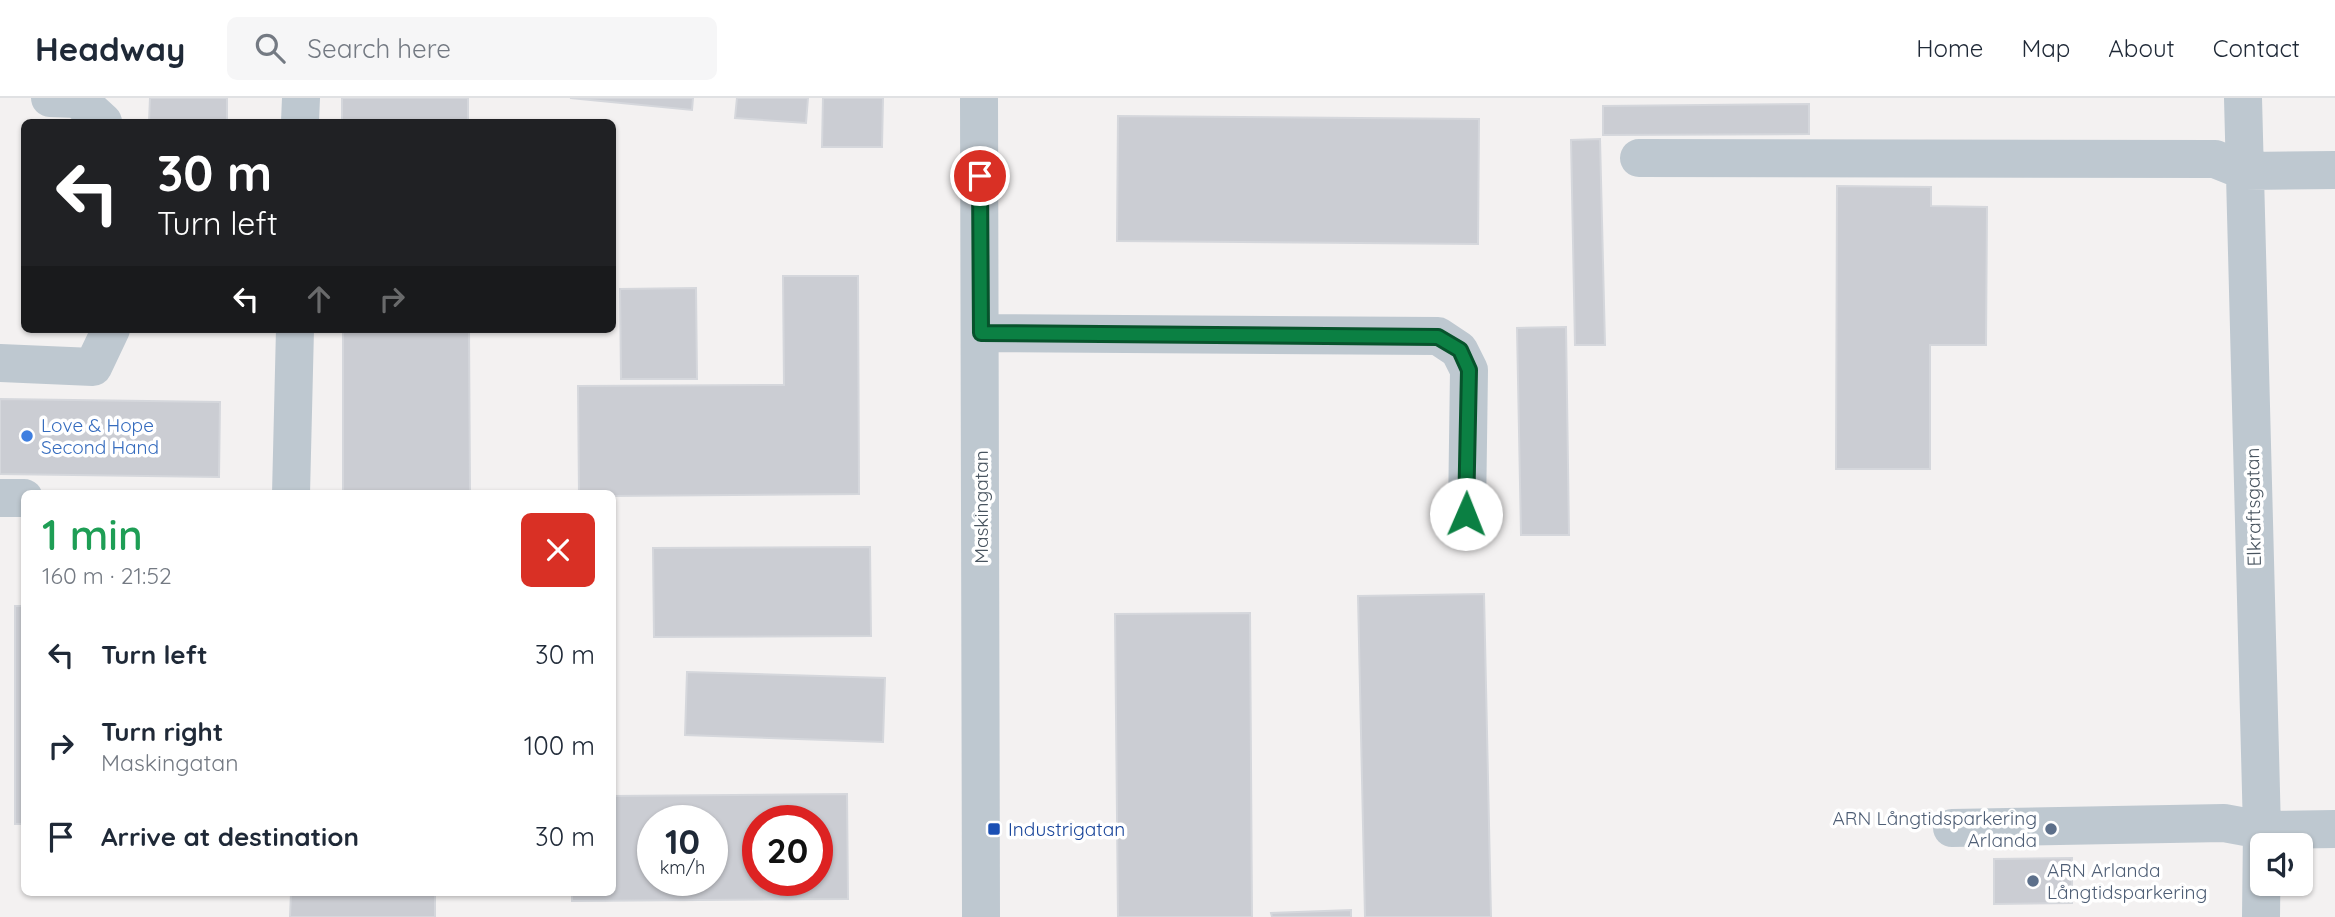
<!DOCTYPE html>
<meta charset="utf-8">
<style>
:root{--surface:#fff;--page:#f6f6f7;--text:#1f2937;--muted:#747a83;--line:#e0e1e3}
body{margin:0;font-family:Quicksand,sans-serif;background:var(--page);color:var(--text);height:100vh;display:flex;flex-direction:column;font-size:26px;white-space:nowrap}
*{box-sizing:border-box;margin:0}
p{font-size:23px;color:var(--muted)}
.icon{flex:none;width:38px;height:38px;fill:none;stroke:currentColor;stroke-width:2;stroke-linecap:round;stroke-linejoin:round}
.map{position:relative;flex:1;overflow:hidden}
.panel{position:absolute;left:21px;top:392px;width:595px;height:406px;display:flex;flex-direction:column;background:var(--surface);border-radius:10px;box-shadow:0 2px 5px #0004}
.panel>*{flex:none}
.hud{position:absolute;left:21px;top:21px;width:595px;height:214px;border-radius:10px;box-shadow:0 2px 5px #0004;background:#202124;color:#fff;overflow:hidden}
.tools{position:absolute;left:2250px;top:735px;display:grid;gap:14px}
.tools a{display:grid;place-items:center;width:63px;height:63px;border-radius:10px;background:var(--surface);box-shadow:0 2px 5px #0004;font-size:35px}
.speed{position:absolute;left:637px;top:707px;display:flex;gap:14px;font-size:35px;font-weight:700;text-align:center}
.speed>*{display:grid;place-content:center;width:91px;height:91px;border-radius:50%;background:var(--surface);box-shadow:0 2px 5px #0004;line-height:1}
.speed small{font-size:18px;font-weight:400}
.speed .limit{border:10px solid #d22;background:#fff;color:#111}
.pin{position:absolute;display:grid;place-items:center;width:60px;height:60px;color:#fff;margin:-30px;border:4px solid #fff;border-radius:50%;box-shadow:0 2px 7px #0007}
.me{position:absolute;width:77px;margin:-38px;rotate:1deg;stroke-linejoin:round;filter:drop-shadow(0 0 5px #0008)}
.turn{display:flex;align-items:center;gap:24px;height:147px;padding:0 21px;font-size:32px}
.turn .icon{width:91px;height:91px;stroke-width:2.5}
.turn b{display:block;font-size:49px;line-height:60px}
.lanes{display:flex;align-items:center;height:66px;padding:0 21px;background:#0003;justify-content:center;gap:35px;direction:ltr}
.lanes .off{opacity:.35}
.round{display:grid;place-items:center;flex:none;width:74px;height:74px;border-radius:10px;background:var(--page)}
.headline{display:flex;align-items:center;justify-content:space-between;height:119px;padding:0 21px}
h1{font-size:42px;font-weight:600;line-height:52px;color:#1e9e55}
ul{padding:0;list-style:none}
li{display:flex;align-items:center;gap:21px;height:91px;padding:0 21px}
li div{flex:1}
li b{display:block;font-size:26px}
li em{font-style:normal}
header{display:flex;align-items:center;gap:42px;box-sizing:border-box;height:98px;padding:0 35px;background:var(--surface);border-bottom:2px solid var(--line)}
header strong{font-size:33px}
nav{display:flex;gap:38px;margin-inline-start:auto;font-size:24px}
.search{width:490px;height:63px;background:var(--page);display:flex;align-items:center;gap:18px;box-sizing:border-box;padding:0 24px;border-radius:10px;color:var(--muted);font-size:26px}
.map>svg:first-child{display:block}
.building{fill:#cbcdd3;stroke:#d5d7dc;stroke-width:2;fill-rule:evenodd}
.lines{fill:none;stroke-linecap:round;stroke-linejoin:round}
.minor{stroke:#bec8d0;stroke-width:38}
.route-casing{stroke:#07532c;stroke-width:18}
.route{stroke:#0b8043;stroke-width:12}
.shop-dot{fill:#3f7fe0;stroke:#fff;stroke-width:2.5}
.transit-dot{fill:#1a4fb4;stroke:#fff;stroke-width:2.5}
.service-dot{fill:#5c6f8a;stroke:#fff;stroke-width:2.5}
.labels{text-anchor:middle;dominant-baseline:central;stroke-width:7;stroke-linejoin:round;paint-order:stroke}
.shop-label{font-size:19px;fill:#366cbe;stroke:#fff;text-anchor:start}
.street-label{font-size:19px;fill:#48545f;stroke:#fff}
.service-label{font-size:19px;fill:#4e5e75;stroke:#fff;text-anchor:end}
.transit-label{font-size:19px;fill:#164399;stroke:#fff;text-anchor:start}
</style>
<header>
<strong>Headway</strong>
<div class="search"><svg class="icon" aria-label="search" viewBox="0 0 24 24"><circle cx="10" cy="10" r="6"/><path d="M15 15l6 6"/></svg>Search here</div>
<nav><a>Home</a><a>Map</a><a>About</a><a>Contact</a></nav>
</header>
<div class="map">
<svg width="2335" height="819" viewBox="0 0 2335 819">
<rect width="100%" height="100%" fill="#f3f1f1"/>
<path class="building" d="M150,0H227V24H149Z
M342,0H468V24H342Z
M570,0H693L692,12Z
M737,0H808L806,25L735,20Z
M823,0H883L882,49H822Z
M1809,6V36L1603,37V8Z
M1118,18L1479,21L1478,146L1117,143Z
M1600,41L1605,247H1575L1571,42Z
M1837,88L1931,89V108L1987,109L1986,247H1930V371H1836Z
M783,178H858L859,396L612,398V396H579L578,288L784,287Z
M696,190L697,281H621L620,191Z
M1566,229L1569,437H1521L1517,230Z
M343,231H469L470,394L343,395Z
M0,301L220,304L219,379L0,376Z
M870,449L871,538L654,539L653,450Z
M1484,496L1491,819H1365L1358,498Z
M15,508H24V726H15Z
M1250,515L1252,819H1118L1115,516Z
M687,574L885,580L883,644L685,637Z
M847,696L848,801L572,803V794H612V698ZM653,723H712V782H653ZM758,723H817V782H758Z
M2072,760V805L1994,806V761Z
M291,794H435V819H290Z
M1351,812V819H1272L1271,815Z"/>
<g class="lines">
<path class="minor" d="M50,0L78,1L103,24
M979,0L981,819
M2243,0L2262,732L2261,819
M300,24L301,0
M1639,60L2215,61L2245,73L2335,72
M981,235L1438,238L1459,252L1469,272L1467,416
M0,265L93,269L111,231
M291,396L295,231
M0,400H24
M1952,730L2224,725L2262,732L2335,731"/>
</g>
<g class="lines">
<defs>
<path id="route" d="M980,78L981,235L1438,239L1460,252L1469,272L1466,416"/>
</defs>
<use href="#route" class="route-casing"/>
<use href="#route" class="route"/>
</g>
<circle class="shop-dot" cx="27" cy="338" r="7"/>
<rect class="transit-dot" x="987" y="724" width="14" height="14" rx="3.5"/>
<g class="service-dot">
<circle cx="2051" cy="731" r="7"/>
<circle cx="2033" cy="783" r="7"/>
</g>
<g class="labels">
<g class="shop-label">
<text x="41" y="327">Love &amp; Hope<tspan x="41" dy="22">Second Hand</tspan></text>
</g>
<g class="street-label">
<text transform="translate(981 409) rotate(-90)">Maskingatan</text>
<text transform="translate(2253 409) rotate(-91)">Elkraftsgatan</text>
</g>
<g class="service-label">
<text x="2037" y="720">ARN Långtidsparkering<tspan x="2037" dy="22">Arlanda</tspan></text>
<text x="2047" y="772" text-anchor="start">ARN Arlanda<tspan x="2047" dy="22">Långtidsparkering</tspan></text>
</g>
<g class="transit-label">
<text x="1008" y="731">Industrigatan</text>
</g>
</g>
</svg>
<div class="tools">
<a><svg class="icon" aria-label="sound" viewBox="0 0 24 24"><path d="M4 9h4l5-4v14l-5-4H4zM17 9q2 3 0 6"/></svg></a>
</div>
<div class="speed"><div>10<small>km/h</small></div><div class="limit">20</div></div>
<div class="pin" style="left:980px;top:78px;background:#d93025"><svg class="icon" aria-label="arrive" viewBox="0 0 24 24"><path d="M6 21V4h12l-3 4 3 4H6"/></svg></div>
<svg class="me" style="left:1466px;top:416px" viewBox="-20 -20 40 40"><circle r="19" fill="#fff"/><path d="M0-13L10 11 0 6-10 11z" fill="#0b8043"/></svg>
<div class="hud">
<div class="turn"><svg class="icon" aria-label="left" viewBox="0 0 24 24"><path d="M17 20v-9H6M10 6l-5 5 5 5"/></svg><div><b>30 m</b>Turn left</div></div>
<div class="lanes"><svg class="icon" aria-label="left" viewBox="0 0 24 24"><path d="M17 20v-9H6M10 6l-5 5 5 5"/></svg><svg class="icon off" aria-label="ahead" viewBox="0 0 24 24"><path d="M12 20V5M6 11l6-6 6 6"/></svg><svg class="icon off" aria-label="right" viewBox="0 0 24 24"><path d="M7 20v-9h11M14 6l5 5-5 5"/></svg></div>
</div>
<section class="panel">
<div class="headline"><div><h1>1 min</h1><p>160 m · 21:52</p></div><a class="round" style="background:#d93025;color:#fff"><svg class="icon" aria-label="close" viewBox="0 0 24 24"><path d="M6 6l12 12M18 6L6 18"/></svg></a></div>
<ul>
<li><svg class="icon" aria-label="left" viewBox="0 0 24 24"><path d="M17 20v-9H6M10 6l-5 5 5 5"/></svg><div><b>Turn left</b></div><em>30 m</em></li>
<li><svg class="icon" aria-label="right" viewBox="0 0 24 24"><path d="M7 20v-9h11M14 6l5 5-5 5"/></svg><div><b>Turn right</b><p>Maskingatan</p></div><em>100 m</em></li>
<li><svg class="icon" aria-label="arrive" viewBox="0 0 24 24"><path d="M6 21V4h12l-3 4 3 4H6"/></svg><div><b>Arrive at destination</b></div><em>30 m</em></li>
</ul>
</section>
</div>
